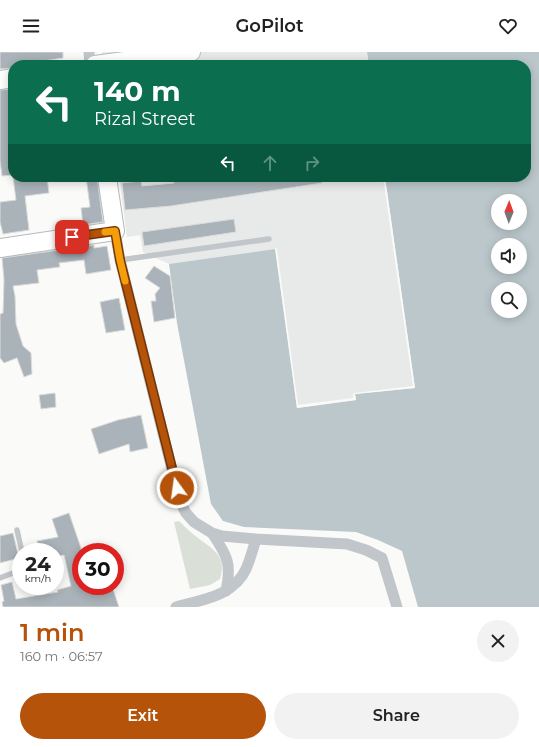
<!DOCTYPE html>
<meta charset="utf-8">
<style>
:root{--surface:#fff;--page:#f2f2f2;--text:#222;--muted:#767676;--accent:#b45309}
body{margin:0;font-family:Montserrat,sans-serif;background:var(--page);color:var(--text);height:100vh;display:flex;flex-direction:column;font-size:15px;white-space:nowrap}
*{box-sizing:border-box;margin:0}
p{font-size:13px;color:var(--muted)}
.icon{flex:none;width:22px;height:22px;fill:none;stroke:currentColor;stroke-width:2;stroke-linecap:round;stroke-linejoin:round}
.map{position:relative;height:555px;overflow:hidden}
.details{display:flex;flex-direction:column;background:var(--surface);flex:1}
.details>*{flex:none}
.hud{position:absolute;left:8px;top:8px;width:523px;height:122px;border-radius:16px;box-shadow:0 2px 10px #0003;background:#0b6e4f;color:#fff;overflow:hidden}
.needle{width:26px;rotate:1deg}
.controls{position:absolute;left:491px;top:142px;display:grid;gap:8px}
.controls a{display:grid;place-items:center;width:36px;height:36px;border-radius:50%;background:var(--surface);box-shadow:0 2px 10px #0003;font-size:20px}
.speed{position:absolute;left:12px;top:491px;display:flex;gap:8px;font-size:20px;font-weight:700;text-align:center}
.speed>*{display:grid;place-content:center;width:52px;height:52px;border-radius:50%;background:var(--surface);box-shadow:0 2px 10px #0003;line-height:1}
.speed small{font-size:10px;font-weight:400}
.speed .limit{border:6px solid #d22;background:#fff;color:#111}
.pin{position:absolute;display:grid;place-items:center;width:34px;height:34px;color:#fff;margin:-17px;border-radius:8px;box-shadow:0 2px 6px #0006}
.me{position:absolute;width:44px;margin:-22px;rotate:346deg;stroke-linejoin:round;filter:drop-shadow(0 0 3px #0008)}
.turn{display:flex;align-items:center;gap:14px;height:84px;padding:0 20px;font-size:18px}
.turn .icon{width:52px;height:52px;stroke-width:2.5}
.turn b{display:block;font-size:28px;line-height:34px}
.lanes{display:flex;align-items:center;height:38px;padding:0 20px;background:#0003;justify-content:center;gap:20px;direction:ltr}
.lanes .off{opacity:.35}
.round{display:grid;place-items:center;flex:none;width:42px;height:42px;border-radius:21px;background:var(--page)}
.headline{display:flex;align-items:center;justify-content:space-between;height:68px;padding:0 20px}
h1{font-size:24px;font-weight:600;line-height:30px;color:var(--accent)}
.primary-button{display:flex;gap:8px;margin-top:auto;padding:8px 20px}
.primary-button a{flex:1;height:46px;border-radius:24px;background:var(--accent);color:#fff;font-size:16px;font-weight:600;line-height:46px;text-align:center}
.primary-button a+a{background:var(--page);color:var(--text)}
header{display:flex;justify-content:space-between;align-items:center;height:52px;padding:0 20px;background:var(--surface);font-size:18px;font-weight:600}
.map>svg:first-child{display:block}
.built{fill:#e8e9e9}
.green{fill:#dadfd7}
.water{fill:#bbc7cb;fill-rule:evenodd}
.pier{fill:#fafaf8}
.building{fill:#aab3b9;stroke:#dcdcda}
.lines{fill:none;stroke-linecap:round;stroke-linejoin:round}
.primary-casing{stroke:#b5babe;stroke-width:20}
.service{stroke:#c1c6ca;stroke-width:5.5}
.minor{stroke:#c1c6ca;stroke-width:11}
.primary{stroke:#fff;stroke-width:18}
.route-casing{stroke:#753606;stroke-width:10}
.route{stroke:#b45309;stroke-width:7}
.slow{stroke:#f59e0b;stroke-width:7}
</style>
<header><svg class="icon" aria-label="menu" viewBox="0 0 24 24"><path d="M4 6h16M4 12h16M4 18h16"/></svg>GoPilot<svg class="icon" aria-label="heart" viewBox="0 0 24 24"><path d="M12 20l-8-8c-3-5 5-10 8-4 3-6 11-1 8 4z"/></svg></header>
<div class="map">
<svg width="539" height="555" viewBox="0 0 539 555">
<rect width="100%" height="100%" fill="#fafaf8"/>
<path class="built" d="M102,0H367L369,13H103Z
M119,125H385L415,336L355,342L356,348L297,356L275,197L169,212L143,200L140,183L127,185Z"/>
<path class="green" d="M179,469C185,475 191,481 198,486C214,498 227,504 220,527L210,533L190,537L174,470Z"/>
<path class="water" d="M367,0H539V555H418L402,499L378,488L356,480L244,475L223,469L211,452L177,271L169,212L275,197L297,356L356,348L355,342L415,336L385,125H526V13H369ZM498,149H520V171H498ZM498,193H520V215H498ZM498,237H520V259H498Z"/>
<path class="pier" d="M383,125H385L415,336L355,342L356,348L297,356L275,195L277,197L298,353L353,346V342L355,341L413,334Z"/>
<path class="building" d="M0,0H63V6L36,10L37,13H13V16L0,17Z
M13,37V123L2,124L0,109V38Z
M13,125H47L49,141L25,144L29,178L3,182L0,170V150L16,148Z
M86,125H97L103,170L83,173L81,156L90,155Z
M173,125H322V131L171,154L125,158L122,131L141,129L142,134L174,131Z
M234,167L236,180L144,194L142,180Z
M94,193V196L107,194L111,218L86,222L84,208L59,211L60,215L37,218L39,231L13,234L15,244L16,272L23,294L31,301L32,322L24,325L17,306L4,311L0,306V262L3,261L4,228L2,206Z
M154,214L170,224L175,266L154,270L151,249H156L155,242L160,236L145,226Z
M119,246L125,278L106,281L100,250Z
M55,341L56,355L41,357L39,343Z
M141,363L148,396L130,400L129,392L99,402L91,377L118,368Z
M69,461L81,496V534H112L119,555H3L2,550L4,549L1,533L12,530L16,547L58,540L57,538L71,534L64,503L55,505V500H39L37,489L58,485L52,467Z
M13,481L19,506L0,511V484Z"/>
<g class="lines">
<defs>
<path id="primary" d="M95,13L191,0
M0,28L13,26
M0,196L115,179L107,125"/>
</defs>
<use href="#primary" class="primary-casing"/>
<path class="service" d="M120,208L269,187
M17,478L22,500
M0,526L21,518"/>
<path class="minor" d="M89,0L90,13
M115,179L120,208L180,450L186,461L194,470L212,481L222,484L256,487L347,492L366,498L382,506L397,555
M212,481C227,503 232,512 226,539
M176,555C201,548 234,544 246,517C250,508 253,497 256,487"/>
<use href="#primary" class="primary"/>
</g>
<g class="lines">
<defs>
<path id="route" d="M72,185L115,179L120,208L177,436"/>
</defs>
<use href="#route" class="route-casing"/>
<use href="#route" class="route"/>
<path class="slow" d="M105,180L115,179L120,208L125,229"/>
</g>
</svg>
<div class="controls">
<a><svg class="needle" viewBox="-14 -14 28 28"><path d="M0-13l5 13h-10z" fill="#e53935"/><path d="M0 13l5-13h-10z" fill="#767676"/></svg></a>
<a><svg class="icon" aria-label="sound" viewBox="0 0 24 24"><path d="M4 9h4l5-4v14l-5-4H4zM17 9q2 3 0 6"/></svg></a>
<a><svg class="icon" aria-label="search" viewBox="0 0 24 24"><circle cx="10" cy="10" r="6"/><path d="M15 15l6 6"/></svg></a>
</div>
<div class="speed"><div>24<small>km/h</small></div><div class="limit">30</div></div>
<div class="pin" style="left:72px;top:185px;background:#d93025"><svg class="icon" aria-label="arrive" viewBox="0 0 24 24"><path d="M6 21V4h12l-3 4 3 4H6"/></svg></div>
<svg class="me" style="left:177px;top:436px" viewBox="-20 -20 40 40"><circle r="17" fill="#b45309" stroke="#fff" stroke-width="3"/><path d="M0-11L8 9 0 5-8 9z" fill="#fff"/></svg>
<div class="hud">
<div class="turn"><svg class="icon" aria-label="left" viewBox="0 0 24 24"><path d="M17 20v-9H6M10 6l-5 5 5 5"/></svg><div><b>140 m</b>Rizal Street</div></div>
<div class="lanes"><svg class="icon" aria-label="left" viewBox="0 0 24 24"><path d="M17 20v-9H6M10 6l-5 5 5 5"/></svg><svg class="icon off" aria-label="ahead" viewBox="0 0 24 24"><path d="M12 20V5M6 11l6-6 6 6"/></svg><svg class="icon off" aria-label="right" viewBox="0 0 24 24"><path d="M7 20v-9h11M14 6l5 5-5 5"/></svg></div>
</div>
</div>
<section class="details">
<div class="headline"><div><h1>1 min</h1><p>160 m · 06:57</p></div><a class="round"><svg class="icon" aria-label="close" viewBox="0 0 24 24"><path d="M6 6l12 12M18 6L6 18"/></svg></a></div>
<div class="primary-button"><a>Exit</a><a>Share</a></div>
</section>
